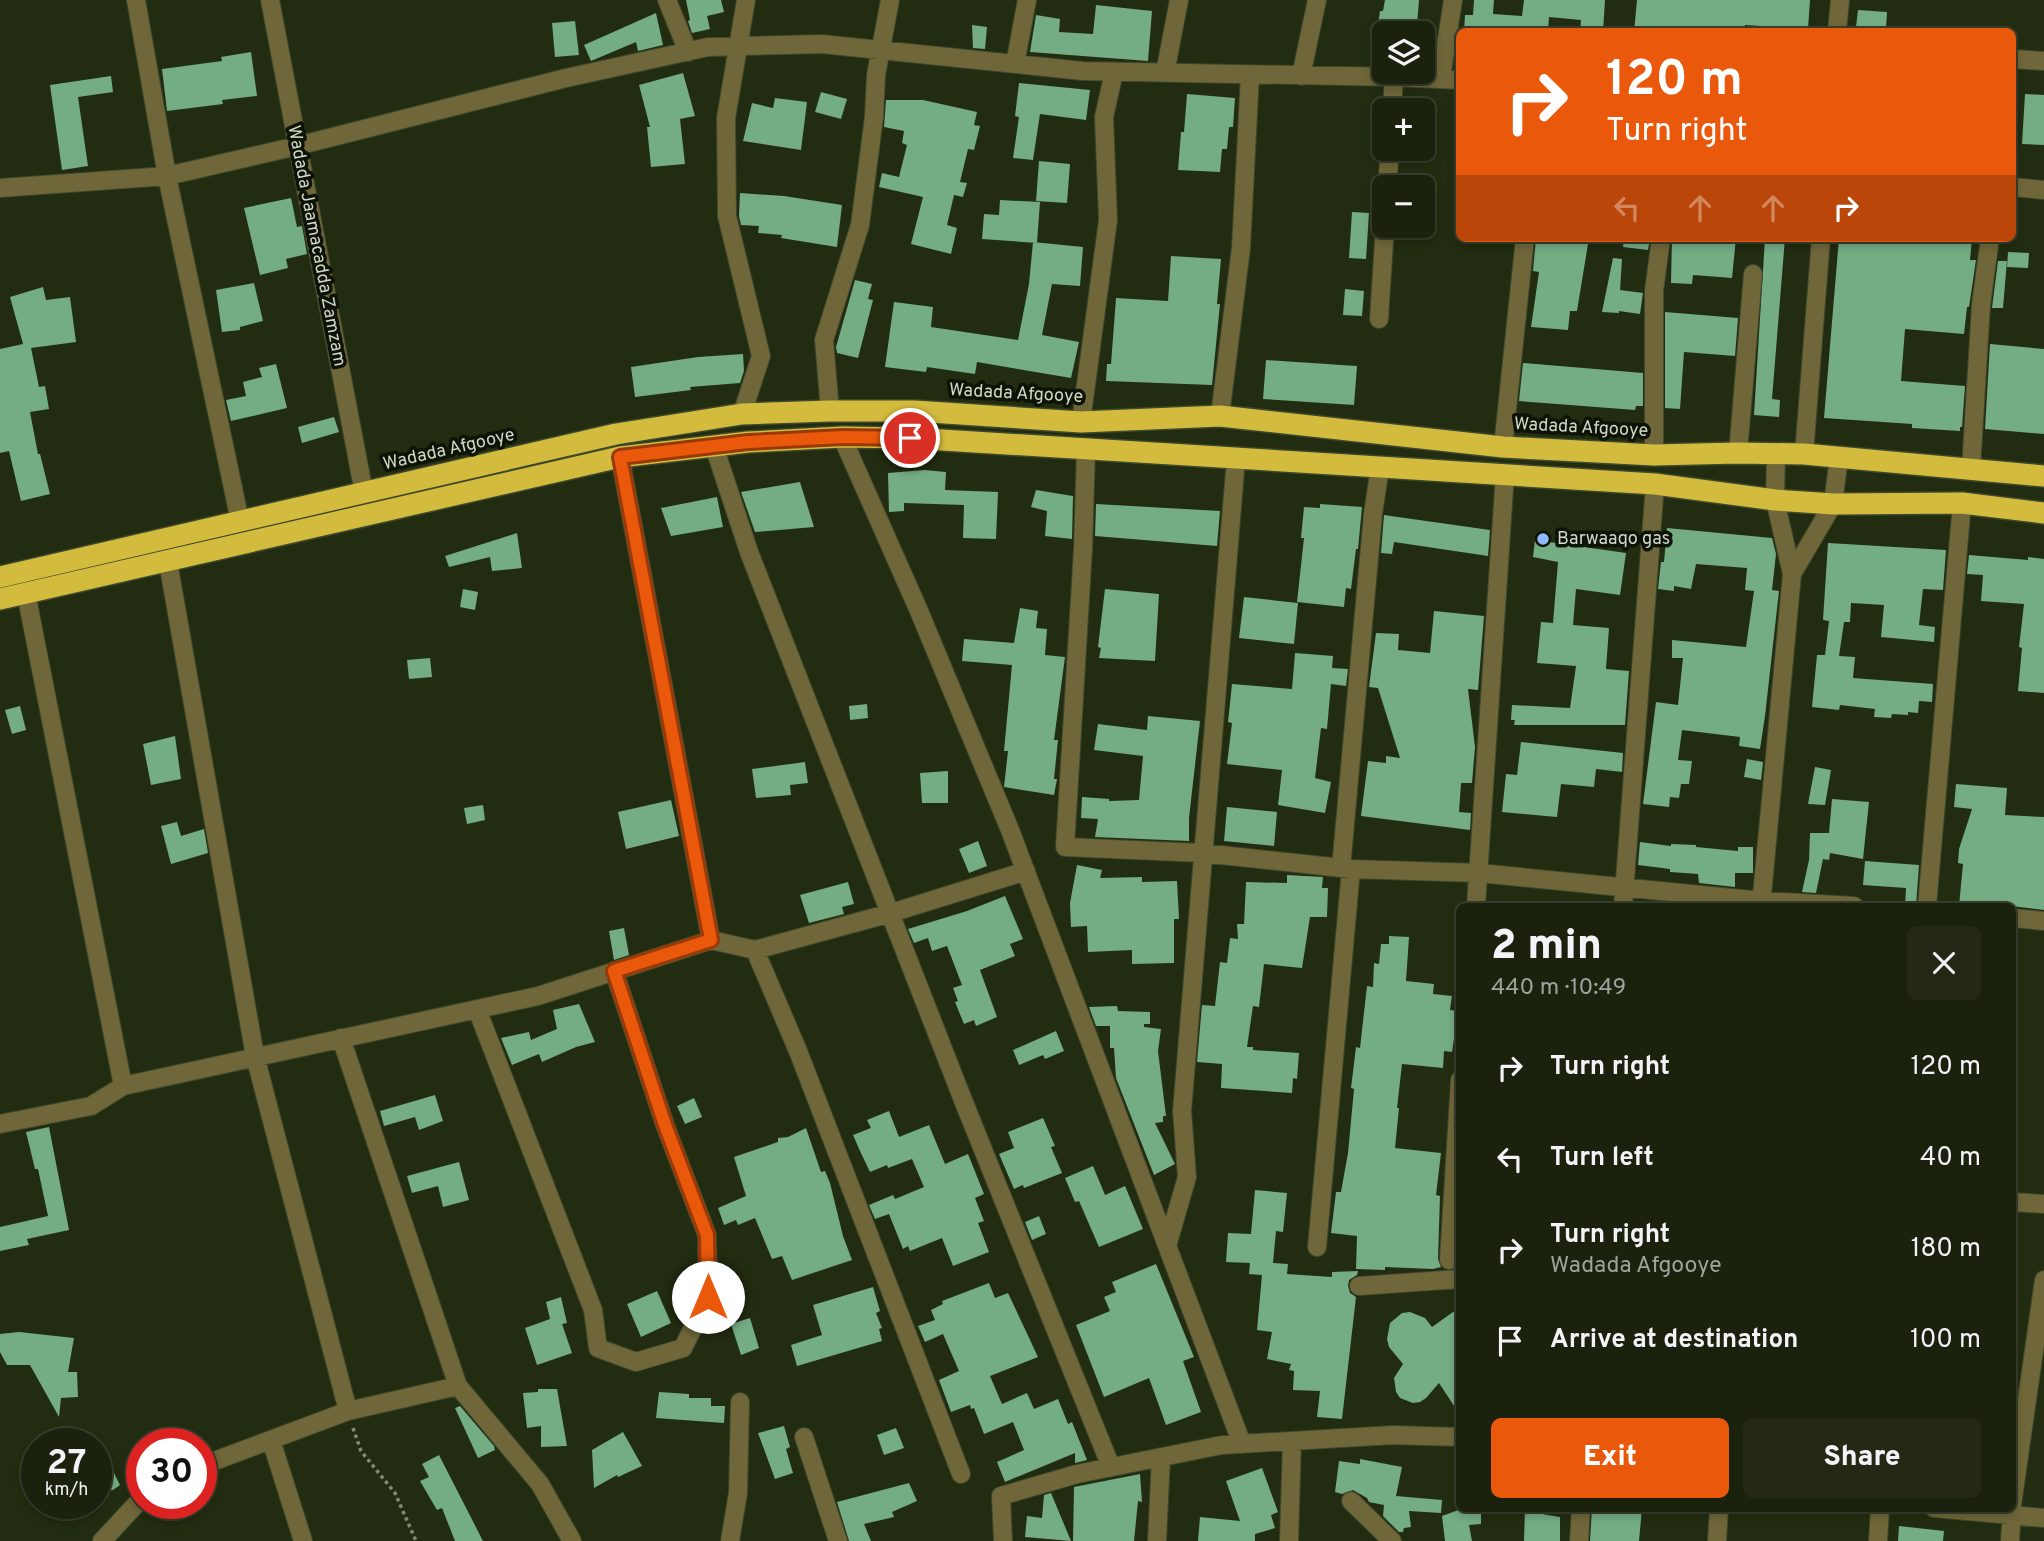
<!DOCTYPE html>
<meta charset="utf-8">
<style>
:root{--surface:#1a210c;--page:#232915;--text:#f1f3f6;--muted:#9fa39d;--line:#383e2d;--accent:#ea580c}
body{margin:0;font-family:Overpass,sans-serif;background:var(--page);color:var(--text);height:100vh;display:flex;flex-direction:column;font-size:26px;white-space:nowrap}
*{box-sizing:border-box;margin:0}
p{font-size:23px;color:var(--muted)}
.icon{flex:none;width:38px;height:38px;fill:none;stroke:currentColor;stroke-width:2;stroke-linecap:round;stroke-linejoin:round}
.map{position:relative;flex:1;overflow:hidden}
.side{position:absolute;left:1456px;top:903px;width:560px;height:609px;display:flex;flex-direction:column;background:var(--surface);border-radius:10px;box-shadow:0 4px 10px #0003,0 0 0 2px var(--line)}
.side>*{flex:none}
.hud{position:absolute;left:1456px;top:28px;width:560px;height:214px;border-radius:10px;box-shadow:0 4px 10px #0003,0 0 0 2px var(--line);background:#ea580c;color:#fff;overflow:hidden}
.fabs{position:absolute;left:1372px;top:21px;display:grid;gap:14px}
.fabs a{display:grid;place-items:center;width:63px;height:63px;border-radius:10px;background:var(--surface);box-shadow:0 4px 10px #0003,0 0 0 2px var(--line);font-size:35px}
.speed{position:absolute;left:21px;top:1428px;display:flex;gap:14px;font-size:35px;font-weight:700;text-align:center}
.speed>*{display:grid;place-content:center;width:91px;height:91px;border-radius:50%;background:var(--surface);box-shadow:0 4px 10px #0003,0 0 0 2px var(--line);line-height:1}
.speed small{font-size:18px;font-weight:400}
.speed .limit{border:10px solid #d22;background:#fff;color:#111}
.pin{position:absolute;display:grid;place-items:center;width:60px;height:60px;color:#fff;margin:-30px;border:4px solid #fff;border-radius:50%;box-shadow:0 2px 7px #0007}
.me{position:absolute;width:77px;margin:-38px;rotate:0deg;stroke-linejoin:round;filter:drop-shadow(0 0 5px #0008)}
.turn{display:flex;align-items:center;gap:24px;height:147px;padding:0 35px;font-size:32px}
.turn .icon{width:91px;height:91px;stroke-width:2.5}
.turn b{display:block;font-size:49px;line-height:60px}
.lanes{display:flex;align-items:center;height:66px;padding:0 35px;background:#0003;justify-content:center;gap:35px;direction:ltr}
.lanes .off{opacity:.35}
.round{display:grid;place-items:center;flex:none;width:74px;height:74px;border-radius:10px;background:var(--page)}
.overview{display:flex;align-items:center;justify-content:space-between;height:119px;padding:0 35px}
h1{font-size:42px;font-weight:800;line-height:52px}
.action{display:flex;gap:14px;margin-top:auto;padding:14px 35px}
.action a{flex:1;height:80px;border-radius:10px;background:var(--accent);color:#fff;font-size:28px;font-weight:800;line-height:80px;text-align:center}
.action a+a{background:var(--page);color:var(--text)}
ul{padding:0;list-style:none}
li{display:flex;align-items:center;gap:21px;height:91px;padding:0 35px}
li div{flex:1}
li b{display:block;font-size:26px}
li em{font-style:normal}
.map>svg:first-child{display:block}
.building{fill:#74ac84}
.lines{fill:none;stroke-linecap:round;stroke-linejoin:round}
.minor-casing{stroke:#3e482d;stroke-width:20}
.highway-casing{stroke:#3e482d;stroke-width:24}
.path{stroke:#828a75;stroke-width:3.5;stroke-dasharray:3.5 3.5;stroke-linecap:butt}
.minor{stroke:#6f6639;stroke-width:18}
.highway{stroke:#d3bc3d;stroke-width:21}
.route-casing{stroke:#983908;stroke-width:18}
.route{stroke:#ea580c;stroke-width:12}
.poi-dot{fill:#8fb8fd;stroke:#0e1307;stroke-width:2.5}
.labels{text-anchor:middle;dominant-baseline:central;stroke-width:7;stroke-linejoin:round;paint-order:stroke}
.street-label{font-size:18px;fill:#d1d8c7;stroke:#0e1307}
.poi-label{font-size:18px;fill:#d1d8c7;stroke:#0e1307;text-anchor:start}
</style>
<div class="map">
<svg width="2044" height="1541" viewBox="0 0 2044 1541">
<rect width="100%" height="100%" fill="#222c10"/>
<path class="building" d="M686,0H721L724,12L707,16L710,29L692,33L688,21L690,20Z
M1385,0H1419L1417,26H1409L1408,33H1377L1380,11H1383Z
M1474,0H1494L1493,14L1522,16L1524,0H1605L1603,32H1580L1581,20L1549,17L1548,32H1464L1465,15H1473Z
M1637,0H1810L1808,29L1745,25V32H1634Z
M1096,5L1152,11L1148,61L1030,52L1036,15L1060,19L1059,32L1093,34Z
M1858,10L1887,12L1886,29L1856,27Z
M656,13L663,45L638,51L636,42L591,61L584,45Z
M575,21L579,55L555,57L552,23Z
M972,25L987,27L985,49L973,48Z
M251,52L257,96L222,100L223,104L167,111L162,69L222,61L221,57Z
M683,73L695,116L680,119L685,164L651,167L647,127H650L639,85Z
M111,76L113,92L78,97L88,166L62,170L50,85Z
M1019,83L1090,90L1086,120L1040,114L1033,160L1013,158L1019,117L1015,116Z
M821,92L847,99L841,119L815,112Z
M1187,94L1235,98L1233,127H1229L1227,149H1222L1220,172L1178,170L1181,132H1184Z
M2025,94L2044,95V145L2022,144Z
M775,98L807,102L801,150L743,141L752,103L773,108Z
M886,100H923L977,112L974,125L980,126L974,150L968,149L960,182L967,183L963,197L954,195L947,225L957,228L951,254L911,244L923,197L879,187L882,173L899,177L907,145L902,143L904,131L884,127Z
M1039,161L1070,164L1067,203L1036,201Z
M740,193L784,196L842,205L837,247L781,238L782,235L758,233L759,226L741,225L739,216Z
M291,198L297,227L302,226L307,254L286,259L288,268L260,275L244,208Z
M1000,200L1040,202L1037,243L982,239L984,214L999,215Z
M1352,212L1369,213L1366,259L1349,258Z
M1536,238H1589L1577,311H1570L1568,330L1531,327L1539,272L1533,271Z
M1624,238H1650L1648,250L1623,247Z
M1672,238H1736L1732,278L1693,275L1692,284L1671,283Z
M1765,238H1785L1772,399L1780,400L1779,417L1754,415Z
M1839,238H1972L1970,260H1976L1969,307H1967L1964,334L1905,329L1901,381L1965,386L1962,427H1960V431L1912,428V424L1824,418Z
M1033,242L1083,247L1080,286L1052,284L1042,335L1079,342L1071,378L977,362L975,374L927,367L926,372L885,367L894,302L933,307L931,327L1018,340L1029,284Z
M2008,252L2029,253L2028,268L2007,267Z
M1171,256L1221,259L1217,304H1220L1212,385L1106,381L1107,364H1111L1116,298L1168,301Z
M1613,258L1622,259L1620,290L1643,293L1640,314L1619,311V313L1602,312Z
M1998,261H2007L2003,308H1992Z
M855,280L872,284L868,299L873,300L858,358L837,353L836,347Z
M254,283L263,321L240,327V330L222,332L216,290Z
M43,287L46,300L70,297L76,342L31,348L39,387L45,386L49,409L30,412L38,454H40L50,494L21,501L9,451L0,453V349L23,344L10,297Z
M1345,289L1364,291L1362,316L1343,315Z
M1665,312L1738,318L1735,356L1684,352L1680,409L1665,408Z
M1990,344L2044,349V434L1985,429Z
M743,354L744,371L740,383L690,387L691,390L635,397L631,367L698,357Z
M1266,360L1357,366L1354,405L1263,399Z
M1523,363L1643,373V406H1636L1635,410L1519,401Z
M276,364L287,408L231,421L226,400L246,396L243,382L262,377L259,368Z
M334,417L339,432L302,443L298,427Z
M924,470L946,472L945,490L998,492L996,539L963,538L964,505L904,503V511L889,512L888,473Z
M800,482L814,527L755,532L741,492Z
M1036,490L1073,496L1072,539L1045,536L1047,511L1031,507Z
M717,497L723,527L671,536L661,508Z
M1096,504L1220,511L1217,546L1095,536Z
M1320,504L1362,507L1358,549H1356L1351,589L1346,588L1344,607L1297,602L1304,538H1301L1304,507L1320,508Z
M1384,515L1490,530L1488,556L1394,542L1392,554L1381,553Z
M1667,528L1772,538L1776,554L1772,590L1779,591L1765,716L1760,749L1739,746L1740,737L1682,730L1678,760L1692,761L1689,784H1681L1679,798L1670,797L1669,807L1643,804L1656,702L1678,705L1683,658H1672V640L1746,647L1754,591L1745,590L1747,568L1696,564L1691,589L1674,586V591L1658,589L1661,562H1664Z
M517,533L522,568L492,571L490,557L449,567L445,556Z
M1535,540L1626,553L1620,595L1576,589L1573,625L1609,628L1606,669L1629,671L1625,725H1514L1515,720H1511L1512,705L1570,708L1576,666L1537,663L1541,622L1553,623L1558,562L1533,557Z
M1828,543L1946,550L1943,590L1923,589L1919,625L1935,627L1934,642L1881,637L1884,605L1851,603L1850,622H1844L1839,656L1855,657L1853,678L1933,684L1932,702L1919,701L1918,713L1908,712V715L1892,714L1891,718L1874,717L1875,709L1840,705L1839,710L1812,707L1817,655H1825L1829,621L1823,620Z
M1969,555L2028,560V557L2044,559V693L2018,691L2022,648L2019,647L2024,604L1981,601L1983,575L1967,574Z
M463,589L478,592L475,610L460,607Z
M1105,589L1159,594L1155,661L1099,658L1101,648L1098,647Z
M1244,597L1298,603L1294,644L1239,638Z
M1020,608L1038,611L1036,628L1047,629L1045,655L1065,657L1054,740H1058L1054,779H1057L1054,795L1004,787L1008,751H1004L1012,665L962,661L964,639L1014,643Z
M1434,611L1484,616L1478,690L1468,689L1475,747L1472,783H1461L1459,812L1471,813L1470,830L1361,816L1368,761L1386,763V756L1400,758L1378,688L1369,687L1376,633L1399,634L1398,650L1430,653Z
M1295,653L1333,656L1332,668L1348,669L1346,686L1331,684L1327,729L1321,728L1315,778L1331,782L1325,813L1278,805L1282,770L1227,764L1232,723L1228,722L1232,684L1292,689Z
M430,658L432,677L409,679L407,660Z
M867,704L868,718L850,720L849,706Z
M20,706L26,730L12,734L5,710Z
M1148,716L1200,721L1189,818V841L1095,837L1098,819L1081,818L1082,797L1109,799V801L1139,800L1143,756L1094,750L1098,724L1147,730Z
M175,736L181,779L151,785L143,744Z
M1521,742L1623,753L1622,772L1596,769L1594,787L1561,784L1557,817L1502,812L1506,774L1517,775Z
M1747,759L1763,762L1761,780L1744,777Z
M805,762L808,783L790,785L791,795L756,798L752,769Z
M1815,767L1831,770L1825,805L1808,804Z
M948,771V803H922L920,773Z
M1956,784L2007,788L2005,815L2044,817V910L2012,906H1959L1963,864L1958,863L1959,849L1972,809L1954,807Z
M1832,799L1869,802L1863,859L1830,853L1829,860L1823,859L1816,893L1802,892L1809,860L1810,833H1829Z
M671,800L679,836L626,849L618,812Z
M483,805L485,820L467,824L464,808Z
M1227,807L1277,812L1274,846L1224,841Z
M177,822L181,836L204,829L208,853L171,864L161,826Z
M978,841L987,866L969,873L959,849Z
M1640,842L1671,846V844L1696,845V847L1738,851V847H1753V873H1735V887L1699,883L1698,874L1670,872V869L1638,865Z
M1865,861L1919,865L1916,906H1905L1906,888L1863,885Z
M1077,865L1102,870L1100,878L1142,877V882L1177,881L1179,919H1174V963L1132,964V950L1088,952L1087,926L1071,927L1070,903Z
M1287,875L1323,877L1322,888H1328L1327,917H1310L1302,968L1264,964L1259,1007L1253,1006L1247,1047H1253V1050L1299,1053L1297,1079L1293,1078L1292,1093L1221,1088L1222,1064L1197,1062L1202,1005L1215,1006L1220,962L1227,963L1230,938L1238,939L1237,924H1244L1246,882L1287,883Z
M848,882L854,904L842,907L844,914L809,923L800,895Z
M1005,896L1023,939L1010,944L1015,956L980,970L997,1017L976,1026L974,1020L964,1024L955,1002L958,1001L953,988L962,985L947,946L932,951L928,938L914,943L908,929L967,911Z
M624,928L629,955L614,960L609,931Z
M1389,936L1409,937L1406,981L1434,984L1433,994L1452,996L1450,1010L1458,1011L1452,1052L1444,1051L1443,1068L1402,1064L1397,1108H1399L1395,1148L1441,1153L1436,1195L1440,1196L1438,1259L1441,1267L1433,1269L1385,1267V1270L1356,1269L1357,1236L1331,1233L1336,1192H1341L1348,1153L1354,1089L1351,1088L1356,1047L1360,1048L1367,986L1373,987L1374,963L1379,964L1381,944H1389Z
M579,1004L595,1042L576,1047L542,1062L539,1054L512,1065L501,1038L529,1032L531,1040L557,1029L553,1010Z
M1117,1006L1118,1011L1150,1012V1024H1144V1027L1161,1029L1158,1051L1166,1116H1163V1122L1155,1123L1175,1164L1154,1175L1116,1078L1114,1048H1110V1026H1096L1089,1007Z
M1056,1031L1064,1051L1045,1059L1043,1055L1019,1065L1013,1050Z
M435,1095L443,1121L419,1130L415,1117L384,1126L380,1111Z
M694,1098L702,1117L685,1124L677,1106Z
M889,1111L899,1137L929,1125L945,1164L968,1154L984,1194L975,1198L984,1221L978,1223L989,1252L953,1266L942,1238L910,1251L908,1246L903,1249L889,1214L875,1219L869,1205L893,1195L895,1199L924,1187L912,1159L888,1168L887,1165L870,1172L860,1151L853,1135L871,1128L867,1120Z
M1043,1118L1055,1146L1051,1147L1062,1173L1024,1188L1023,1185L1014,1189L999,1154L1014,1148L1008,1132Z
M49,1127L69,1230L27,1239L29,1245L0,1251V1227L48,1216L38,1169H35L26,1132Z
M806,1128L821,1172L825,1171L830,1183L843,1236L852,1260L792,1280L782,1256L772,1259L755,1218L738,1225L736,1220L724,1225L718,1208L746,1196L734,1157L778,1142V1138L788,1137Z
M459,1162L469,1200L443,1207L438,1186L412,1193L407,1176Z
M1093,1166L1105,1195L1125,1186L1143,1229L1099,1247L1079,1201L1075,1202L1065,1178Z
M1255,1190L1287,1193L1283,1232L1276,1231L1273,1263L1288,1264L1287,1274L1332,1277V1272L1358,1271L1357,1275L1349,1280L1348,1286L1350,1293L1356,1297L1342,1419L1317,1417L1320,1391L1293,1390L1294,1371L1289,1370L1291,1364L1267,1359L1272,1332L1257,1330L1262,1275L1249,1274L1250,1263L1226,1262L1228,1233L1251,1234Z
M1039,1216L1046,1234L1032,1240L1025,1222Z
M1156,1264L1194,1357L1183,1361L1201,1412L1166,1425L1149,1378L1104,1397L1076,1325L1110,1311L1104,1297L1116,1292L1112,1282Z
M989,1283L995,1298L1008,1293L1038,1357L990,1376L1002,1404L1027,1393L1034,1409L1058,1399L1068,1424L1072,1422L1087,1460L1075,1463V1453L1005,1482L997,1462L1024,1450L1013,1422L984,1434L974,1408L971,1409L970,1405L951,1412L939,1380L959,1371L943,1334L925,1342L918,1326L935,1320L931,1310L943,1304L942,1301Z
M873,1287L880,1311L876,1313L882,1328L879,1329L882,1341L797,1366L791,1345L822,1335L813,1305Z
M657,1291L671,1323L641,1337L627,1304Z
M561,1297L567,1323L562,1324L572,1353L537,1365L525,1328L550,1319L546,1302Z
M1460,1307V1415L1439,1383L1426,1398L1420,1402L1413,1403L1400,1398L1396,1392L1394,1378L1403,1364L1389,1347L1387,1339L1390,1323L1402,1313L1410,1312L1425,1318L1432,1327Z
M750,1318L759,1348L741,1355L731,1324Z
M19,1332L74,1338L68,1372H77L78,1397L61,1398L59,1417L30,1365H7L0,1352V1334Z
M538,1389H557L567,1446L541,1447V1426L527,1428L523,1393L538,1392Z
M659,1392L689,1394V1398H711V1406H725L724,1423L656,1418Z
M460,1406L494,1446L495,1450L478,1458L455,1408Z
M784,1426L790,1447L786,1449L793,1473L775,1479L758,1433Z
M896,1428L904,1448L884,1455L877,1435Z
M623,1432L642,1466L618,1477L617,1475L594,1488L592,1450Z
M439,1455L483,1541H455L442,1508L437,1510L420,1481L429,1477L422,1464Z
M1360,1459L1402,1467L1396,1496L1442,1500L1441,1513L1409,1511L1411,1527L1404,1528L1403,1532H1399L1383,1516L1384,1505L1369,1502L1367,1498L1353,1490L1342,1494L1335,1492L1339,1461L1360,1464Z
M109,1463L120,1485L113,1490L96,1491V1469Z
M1262,1468L1278,1512L1271,1515L1275,1528L1255,1534V1541H1198L1200,1517L1240,1521L1226,1481Z
M1140,1474L1142,1502L1138,1501L1134,1541H1073L1074,1487Z
M909,1483L917,1501L892,1512L894,1517L864,1524L871,1541H849L837,1502Z
M1051,1493L1071,1541L1025,1537L1027,1516L1042,1518L1044,1495Z
M1464,1508H1481V1524L1469,1525L1472,1541H1445L1442,1516Z
M1525,1508H1542V1514L1560,1517V1541H1524Z
M1592,1508H1642L1639,1541H1590Z
M1899,1526L1944,1531L1943,1541H1898Z"/>
<g class="lines">
<defs>
<path id="minor" d="M136,0L167,176L297,146L566,78L708,47L822,44L1083,71L1394,77L1460,80
M270,0L364,493
M667,0L688,52
M1837,32L1840,0
M2012,59L2044,61
M1015,64L1027,0
M1165,73L1179,0
M1301,76L1317,0
M1441,78L1453,0
M1392,110L1394,77
M1387,187L1390,149
M2012,187L2044,190
M0,188L167,176L240,521
M1379,319L1385,226
M830,411L824,340L860,225L874,117L876,75L890,0
M742,414L761,356L727,216L726,118L746,0
M1220,416L1241,248L1250,75
M1081,422L1108,220L1104,117L1114,72
M842,437L919,611L1010,830L1242,1444
M714,446L749,552L963,1100L1111,1467
M1503,447L1525,238
M1086,450L1083,549L1065,847L1202,853L1351,869L1479,873L1762,901L1854,906
M1738,453L1753,274
M1804,454L1821,238
M1654,455V291L1661,238
M620,457L711,940
M1971,469L1981,305L1990,238
M168,562L255,1056L348,1411
M1792,574L1833,504L1839,457
M26,593L123,1086
M1341,868L1373,514L1380,467
M1476,906L1505,474
M1623,906L1655,484
M1761,906L1792,574L1775,500L1776,453
M1927,906L1962,503
M2012,918L2044,921
M755,950L798,1051L961,1474
M477,1009L593,1310L598,1348L636,1362L683,1348L708,1297L707,1235L665,1125L614,971
M341,1038L458,1386L540,1484L572,1541
M0,1124L91,1106L123,1086L538,996L711,940L755,950L891,913L1026,871
M2012,1202L2044,1204
M1167,1246L1187,1177L1182,1111L1236,459
M1317,1247L1351,869
M1449,1260L1460,1080
M1359,1286L1460,1279
M804,1437L838,1541
M271,1440L303,1541
M201,1466L348,1411L458,1386
M1351,1501L1392,1541
M2012,1505L2044,1280
M1934,1508L2044,1518
M102,1541L142,1498
M730,1541L738,1493L740,1402
M1003,1541L1001,1496L1077,1474L1222,1445L1393,1435L1460,1437
M1157,1541L1161,1457
M1289,1541L1292,1441
M1579,1541L1581,1508
M1717,1541L1719,1508
M1878,1541L1880,1508
M2010,1541L2012,1508"/>
<path id="highway" d="M0,577L616,434L742,414L830,411H914L1081,422L1220,416L1503,447L1654,455L1738,453L1804,454L2044,476
M0,599L620,457L748,442L842,437L910,438L1655,484L1775,500L1833,504L1962,503L2044,513"/>
</defs>
<use href="#minor" class="minor-casing"/>
<use href="#highway" class="highway-casing"/>
<path class="path" d="M353,1428L361,1451L395,1493L416,1541"/>
<use href="#minor" class="minor"/>
<use href="#highway" class="highway"/>
</g>
<g class="lines">
<defs>
<path id="route" d="M708,1297L707,1235L665,1125L614,971L711,940L620,457L748,442L842,437L910,438"/>
</defs>
<use href="#route" class="route-casing"/>
<use href="#route" class="route"/>
</g>
<circle class="poi-dot" cx="1543" cy="539" r="7"/>
<g class="labels">
<g class="street-label">
<text transform="translate(316 246) rotate(79)">Wadada Jaamacadda Zamzam</text>
<text transform="translate(1016 394) rotate(3)">Wadada Afgooye</text>
<text transform="translate(1581 428) rotate(3)">Wadada Afgooye</text>
<text transform="translate(449 450) rotate(-13)">Wadada Afgooye</text>
</g>
<g class="poi-label">
<text x="1557" y="539">Barwaaqo gas</text>
</g>
</g>
</svg>
<div class="fabs">
<a><svg class="icon" aria-label="layers" viewBox="0 0 24 24"><path d="M12 4l9 5-9 5-9-5zM3 14l9 5 9-5"/></svg></a>
<a>+</a>
<a>−</a>
</div>
<div class="speed"><div>27<small>km/h</small></div><div class="limit">30</div></div>
<div class="pin" style="left:910px;top:438px;background:#d93025"><svg class="icon" aria-label="arrive" viewBox="0 0 24 24"><path d="M6 21V4h12l-3 4 3 4H6"/></svg></div>
<svg class="me" style="left:708px;top:1297px" viewBox="-20 -20 40 40"><circle r="19" fill="#fff"/><path d="M0-13L10 11 0 6-10 11z" fill="#ea580c"/></svg>
<div class="hud">
<div class="turn"><svg class="icon" aria-label="right" viewBox="0 0 24 24"><path d="M7 20v-9h11M14 6l5 5-5 5"/></svg><div><b>120 m</b>Turn right</div></div>
<div class="lanes"><svg class="icon off" aria-label="left" viewBox="0 0 24 24"><path d="M17 20v-9H6M10 6l-5 5 5 5"/></svg><svg class="icon off" aria-label="ahead" viewBox="0 0 24 24"><path d="M12 20V5M6 11l6-6 6 6"/></svg><svg class="icon off" aria-label="ahead" viewBox="0 0 24 24"><path d="M12 20V5M6 11l6-6 6 6"/></svg><svg class="icon" aria-label="right" viewBox="0 0 24 24"><path d="M7 20v-9h11M14 6l5 5-5 5"/></svg></div>
</div>
<section class="side">
<div class="overview"><div><h1>2 min</h1><p>440 m · 10:49</p></div><a class="round"><svg class="icon" aria-label="close" viewBox="0 0 24 24"><path d="M6 6l12 12M18 6L6 18"/></svg></a></div>
<ul>
<li><svg class="icon" aria-label="right" viewBox="0 0 24 24"><path d="M7 20v-9h11M14 6l5 5-5 5"/></svg><div><b>Turn right</b></div><em>120 m</em></li>
<li><svg class="icon" aria-label="left" viewBox="0 0 24 24"><path d="M17 20v-9H6M10 6l-5 5 5 5"/></svg><div><b>Turn left</b></div><em>40 m</em></li>
<li><svg class="icon" aria-label="right" viewBox="0 0 24 24"><path d="M7 20v-9h11M14 6l5 5-5 5"/></svg><div><b>Turn right</b><p>Wadada Afgooye</p></div><em>180 m</em></li>
<li><svg class="icon" aria-label="arrive" viewBox="0 0 24 24"><path d="M6 21V4h12l-3 4 3 4H6"/></svg><div><b>Arrive at destination</b></div><em>100 m</em></li>
</ul>
<div class="action"><a>Exit</a><a>Share</a></div>
</section>
</div>
